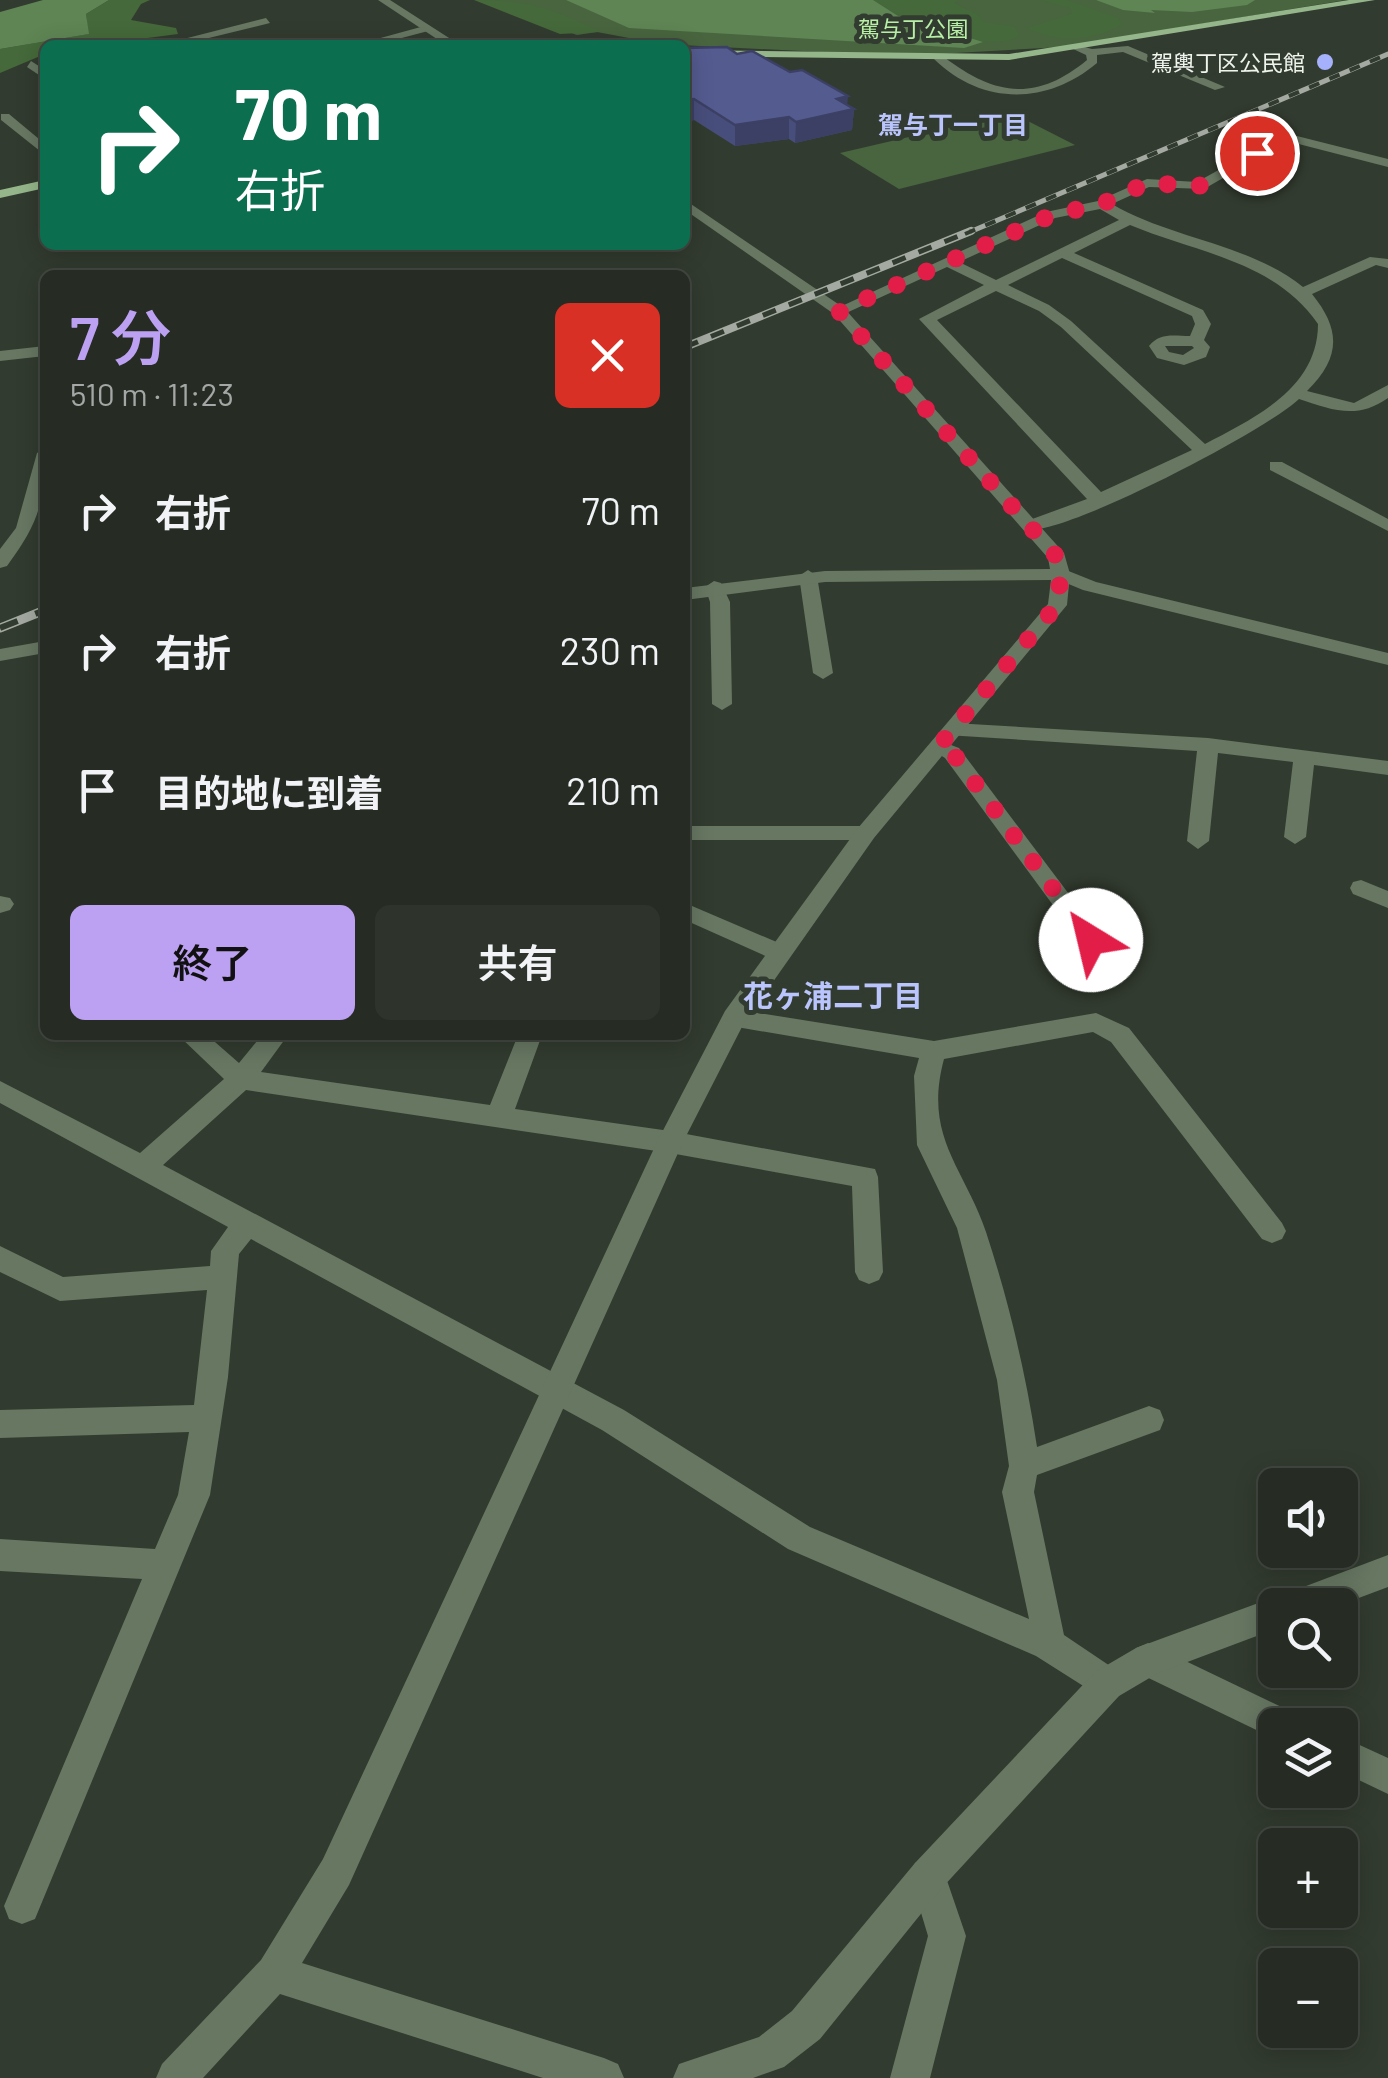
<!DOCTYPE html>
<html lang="ja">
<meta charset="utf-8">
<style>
:root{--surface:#262c23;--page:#2e342b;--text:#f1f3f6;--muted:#a4a7a6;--line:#424841;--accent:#bca0f2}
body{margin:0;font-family:Barlow,"Noto Sans JP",sans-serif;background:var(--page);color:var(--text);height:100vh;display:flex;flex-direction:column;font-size:38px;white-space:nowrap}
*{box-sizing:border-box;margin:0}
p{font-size:32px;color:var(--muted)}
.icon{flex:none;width:55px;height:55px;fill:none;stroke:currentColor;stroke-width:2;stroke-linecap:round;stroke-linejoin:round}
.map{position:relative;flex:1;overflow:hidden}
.panel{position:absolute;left:40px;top:270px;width:650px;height:770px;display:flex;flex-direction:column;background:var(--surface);border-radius:15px;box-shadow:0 5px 25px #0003,0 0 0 2px var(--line)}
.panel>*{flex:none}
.guide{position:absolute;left:40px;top:40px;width:650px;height:210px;border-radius:15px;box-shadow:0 5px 25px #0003,0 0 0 2px var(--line);background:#0b6e4f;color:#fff;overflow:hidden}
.tools{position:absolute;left:1258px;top:1468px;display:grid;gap:20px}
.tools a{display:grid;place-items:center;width:100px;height:100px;border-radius:15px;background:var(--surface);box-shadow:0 5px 25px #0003,0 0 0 2px var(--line);font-size:50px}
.pin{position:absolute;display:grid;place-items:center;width:85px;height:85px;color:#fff;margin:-42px;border:5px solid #fff;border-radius:50%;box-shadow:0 2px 10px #0007}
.me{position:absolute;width:110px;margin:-55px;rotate:324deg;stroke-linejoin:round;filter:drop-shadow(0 0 8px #0008)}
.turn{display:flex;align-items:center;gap:35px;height:210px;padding:0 30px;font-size:45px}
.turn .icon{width:130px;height:130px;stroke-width:2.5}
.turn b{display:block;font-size:70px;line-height:85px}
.round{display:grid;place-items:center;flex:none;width:105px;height:105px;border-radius:15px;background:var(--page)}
.headline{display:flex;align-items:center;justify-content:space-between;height:170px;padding:0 30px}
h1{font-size:60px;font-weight:600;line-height:75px;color:var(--accent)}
.action{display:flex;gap:20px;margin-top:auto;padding:20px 30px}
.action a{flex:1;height:115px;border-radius:15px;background:var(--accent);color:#111;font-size:40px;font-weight:600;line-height:115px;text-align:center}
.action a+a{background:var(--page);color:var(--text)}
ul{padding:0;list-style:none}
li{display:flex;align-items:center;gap:30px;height:140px;padding:0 30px}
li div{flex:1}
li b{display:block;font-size:38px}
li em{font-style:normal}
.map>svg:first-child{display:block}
.green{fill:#48653f}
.forest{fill:#45693a}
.water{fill:#5f8554}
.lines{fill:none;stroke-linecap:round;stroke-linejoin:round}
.minor{fill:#677762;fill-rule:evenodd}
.tertiary{fill:#677762;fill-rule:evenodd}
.primary{fill:#94b68a;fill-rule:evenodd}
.rail-far2-casing{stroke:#a4aaa1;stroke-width:5}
.rail-far1-casing{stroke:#a4aaa1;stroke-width:8}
.rail-casing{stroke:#a4aaa1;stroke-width:9}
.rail-far2{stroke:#323b2f;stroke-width:4;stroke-dasharray:11;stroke-linecap:butt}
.rail-far1{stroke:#323b2f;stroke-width:5;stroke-dasharray:14;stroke-linecap:butt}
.rail{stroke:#323b2f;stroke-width:6;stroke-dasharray:19;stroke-linecap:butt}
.wall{fill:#484e7b}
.shaded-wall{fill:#3b4064}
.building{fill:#545b8f;stroke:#3b4064;stroke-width:2.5}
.route{stroke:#e11d48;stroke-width:18;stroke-dasharray:0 32.4}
.poi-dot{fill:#a6b1fc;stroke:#323b2f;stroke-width:4}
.labels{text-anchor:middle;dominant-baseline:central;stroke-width:10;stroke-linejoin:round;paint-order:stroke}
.far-park-label{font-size:22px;fill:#b6efa5;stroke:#323b2f}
.far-poi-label{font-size:22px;fill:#eff4ed;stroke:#323b2f;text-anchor:end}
.far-neighbourhood-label{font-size:25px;font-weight:bold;fill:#bbc5fd;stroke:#323b2f}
.neighbourhood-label{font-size:30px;font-weight:bold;fill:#bbc5fd;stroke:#323b2f}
</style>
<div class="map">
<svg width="1388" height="2078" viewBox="0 0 1388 2078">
<rect width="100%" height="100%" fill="#323b2f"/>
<path class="green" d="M480,0H1346L1062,47L901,56L661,44L597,32L577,35Z
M1012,113L1075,145L899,189L840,153Z"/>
<path class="forest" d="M109,0H150L141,4L131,20L176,28L178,34L94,45H45V54L0,73V49L88,34L86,14Z
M474,0C527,0 554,9 600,32L560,34Z
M873,0H959L954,3L977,14L983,22L1015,27L1019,36C985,56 903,19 873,0Z
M1041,0H1067L1118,18L1122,24C1093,42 1057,43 1027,28L1072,14L1070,8Z"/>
<path class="water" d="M43,0H109L86,14L89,34L0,49V12Z
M566,0H873L898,16L983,42L964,48L629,28Z
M1096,0H1255L1247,5L1192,12L1151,10L1155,13L1123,10Z"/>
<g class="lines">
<path class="minor" d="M266,18L270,23L180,45H160Z
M428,25L432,30L375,45H355Z
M1077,45L1092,49L1128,46L1225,87L1215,90L1123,52L1097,55V63C1046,106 981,105 934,59L944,57C994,95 1035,103 1087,60L1086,55L1071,48Z
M31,61L45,70V79L27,67Z
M1,114H9L45,144V155L1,120Z
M1285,133L1388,159V167L1287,141L1204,189L1149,187L1112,204C1171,239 1248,243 1303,287L1370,257L1388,259V268L1376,265L1312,294C1341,330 1341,357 1307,391L1354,403L1388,385V398C1357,420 1332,410 1299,399C1267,430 1063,537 1024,530V522L1087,499L919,319L984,285L947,267L844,314L831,311L1046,212L1098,201L1147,179L1197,182ZM1100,209L1119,220L996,280L959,262L1055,218ZM1130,225C1197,253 1275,261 1318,324C1318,388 1255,418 1205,444L1071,321L1049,305L1008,285L1062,258L1192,316L1195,324L1190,336C1174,336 1160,332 1149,346L1157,358L1184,365L1206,357L1210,347L1204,340L1211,324L1203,310L1074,253ZM996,291L1039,311L1061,327L1192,450L1101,492L937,320ZM1165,346H1192L1194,348L1183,355L1169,352Z
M45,346V356L0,361V351Z
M45,448C45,503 39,522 7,566L0,568V549L16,528L37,453Z
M1270,462H1282L1388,519V531L1270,470Z
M1061,568L1096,582L1388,653V665L1083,590L1054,578L1052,574Z
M808,570L817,576L833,673L823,679L813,673L799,576Z
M714,581L721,583L730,602L732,704L722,710L712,704L710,602L705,587Z
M953,723L1208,738L1388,761V775L1314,765L1306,837L1295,844L1284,837L1293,762L1218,753L1209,841L1198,849L1187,841L1197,751L946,735L943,730Z
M938,740L959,748L1099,934L1103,940L1099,946H1083L945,758L927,747Z
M685,826H866L877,833L866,840H685Z
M1361,880L1388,891V908L1353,894L1350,888L1353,882Z
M0,896L10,898L14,904L10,910L0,913Z
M685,903L786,946L790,952L786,958H770L685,920Z
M734,1009L934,1041L1096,1013L1129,1028L1282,1223L1286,1231L1282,1239L1272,1243L1262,1239L1111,1042L1093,1032L944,1059C923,1137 964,1167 986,1232C1009,1302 1026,1374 1037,1447L1149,1406L1160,1410L1164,1420L1160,1430L1037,1475L1034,1492L1064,1635L1119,1672L1124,1684L1119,1696L1107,1701L1036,1656L788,1549L602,1430L251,1239L239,1254L228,1377L210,1495L35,1919L22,1924L9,1919L4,1906L142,1579L0,1571V1539L155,1549L178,1495L189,1432L0,1438V1410L194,1405L207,1290L60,1301L0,1272V1246L63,1277L210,1266L211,1251L228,1227L0,1103V1081L140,1153L224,1079L178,1035H207L239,1063L262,1035H288L261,1072L490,1105L518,1035H542L515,1109L670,1131L875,1169L878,1177L883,1272L879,1280L869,1284L859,1280L855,1272L852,1186L670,1153L246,1090L163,1165L624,1410L810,1527L1029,1619L1002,1492L1009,1466L997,1380L957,1228L917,1145L914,1076L919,1058L725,1025L722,1018Z
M1148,1643L1294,1713L1299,1725H1275V1739L1136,1672L1131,1660L1136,1648Z
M1340,1736L1388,1758V1794L1340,1771Z
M928,1858L941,1863L966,1936L930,2078H890L928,1936L910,1876L915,1863Z"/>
<path class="tertiary" d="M378,0H390L460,45H446Z
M685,200L844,308L1064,553L1070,574L1067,605L874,838L744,1023L683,1142L349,1885L302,1963L604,2058L618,2064L624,2078H543L280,1994L203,2078H156L162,2064L261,1960L323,1859L657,1142L725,1011L858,828L1048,604L1051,580L825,582L685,600V588L825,571L1050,569L1048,558L834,314L685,210Z
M45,641V653L0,661V649Z
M1388,1555V1587L1340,1605H1275V1629L1158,1673L1119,1696L941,1889L820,2039L784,2067L753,2078H673L679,2064L759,2037L792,2011L915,1863L1095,1672L1136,1648L1275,1597L1283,1600L1285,1594Z"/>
<path class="primary" d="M1349,0H1375L1009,60L685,56V50L1009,54Z
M45,180V188L0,198V190Z"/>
<defs>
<path id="rail-far2" d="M965,234L1388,54"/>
<path id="rail-far1" d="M685,347L971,231"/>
<path id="rail" d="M0,628L45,610"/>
</defs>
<use href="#rail-far2" class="rail-far2-casing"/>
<use href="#rail-far1" class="rail-far1-casing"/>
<use href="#rail" class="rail-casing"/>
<use href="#rail-far2" class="rail-far2"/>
<use href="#rail-far1" class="rail-far1"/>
<use href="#rail" class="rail"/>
</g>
<path class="wall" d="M685,48L737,54L848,105L854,109L852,130L795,143L789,139L735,146L694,120L685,122Z"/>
<path class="shaded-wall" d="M848,96L847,110L854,109L852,130L795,143L796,122L837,99Z
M694,99V120L685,122V100Z
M789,117V139L735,146V125Z"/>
<path class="building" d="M727,47L737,54L752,51L790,72L802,70L848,96L837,99L854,109L796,122L789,117L735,125L694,99L685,100V48Z"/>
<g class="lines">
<path class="route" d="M1091,940L952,752L938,747L1057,605L1061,574L1057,557L839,311L1052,215L1102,204L1147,183L1199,186L1257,153"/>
</g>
<circle class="poi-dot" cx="1325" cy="62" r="10"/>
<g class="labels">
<g class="far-park-label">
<text x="913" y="28">駕与丁公園</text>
</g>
<g class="far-poi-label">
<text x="1305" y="62">駕輿丁区公民館</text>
</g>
<g class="far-neighbourhood-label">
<text x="953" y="124">駕与丁一丁目</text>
</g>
<g class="neighbourhood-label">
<text x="833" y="995">花ヶ浦二丁目</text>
</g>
</g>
</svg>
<div class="tools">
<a><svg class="icon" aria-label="sound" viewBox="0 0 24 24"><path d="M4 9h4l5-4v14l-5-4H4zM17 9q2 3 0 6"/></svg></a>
<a><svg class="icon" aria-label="search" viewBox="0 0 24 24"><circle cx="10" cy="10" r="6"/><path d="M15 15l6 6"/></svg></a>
<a><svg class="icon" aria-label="layers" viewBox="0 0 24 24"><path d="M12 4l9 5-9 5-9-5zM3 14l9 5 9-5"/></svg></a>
<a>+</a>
<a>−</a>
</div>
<div class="pin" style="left:1257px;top:153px;background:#d93025"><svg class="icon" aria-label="arrive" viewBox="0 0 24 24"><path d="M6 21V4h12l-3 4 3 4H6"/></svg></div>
<svg class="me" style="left:1091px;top:940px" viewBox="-20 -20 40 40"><circle r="19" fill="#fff"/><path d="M0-13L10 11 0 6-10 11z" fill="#e11d48"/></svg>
<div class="guide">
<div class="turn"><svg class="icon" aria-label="right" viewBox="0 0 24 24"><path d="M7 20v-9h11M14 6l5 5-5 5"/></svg><div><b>70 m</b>右折</div></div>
</div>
<section class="panel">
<div class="headline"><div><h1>7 分</h1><p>510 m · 11:23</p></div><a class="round" style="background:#d93025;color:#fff"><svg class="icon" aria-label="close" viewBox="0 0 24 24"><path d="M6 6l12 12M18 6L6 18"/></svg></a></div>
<ul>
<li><svg class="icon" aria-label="right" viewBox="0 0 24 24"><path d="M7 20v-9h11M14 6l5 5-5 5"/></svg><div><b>右折</b></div><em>70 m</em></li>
<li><svg class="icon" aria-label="right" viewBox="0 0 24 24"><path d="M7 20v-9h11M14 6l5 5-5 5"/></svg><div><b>右折</b></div><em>230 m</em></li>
<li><svg class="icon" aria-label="arrive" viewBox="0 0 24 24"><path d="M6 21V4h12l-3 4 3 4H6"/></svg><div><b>目的地に到着</b></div><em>210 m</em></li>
</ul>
<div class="action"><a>終了</a><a>共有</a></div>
</section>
</div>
